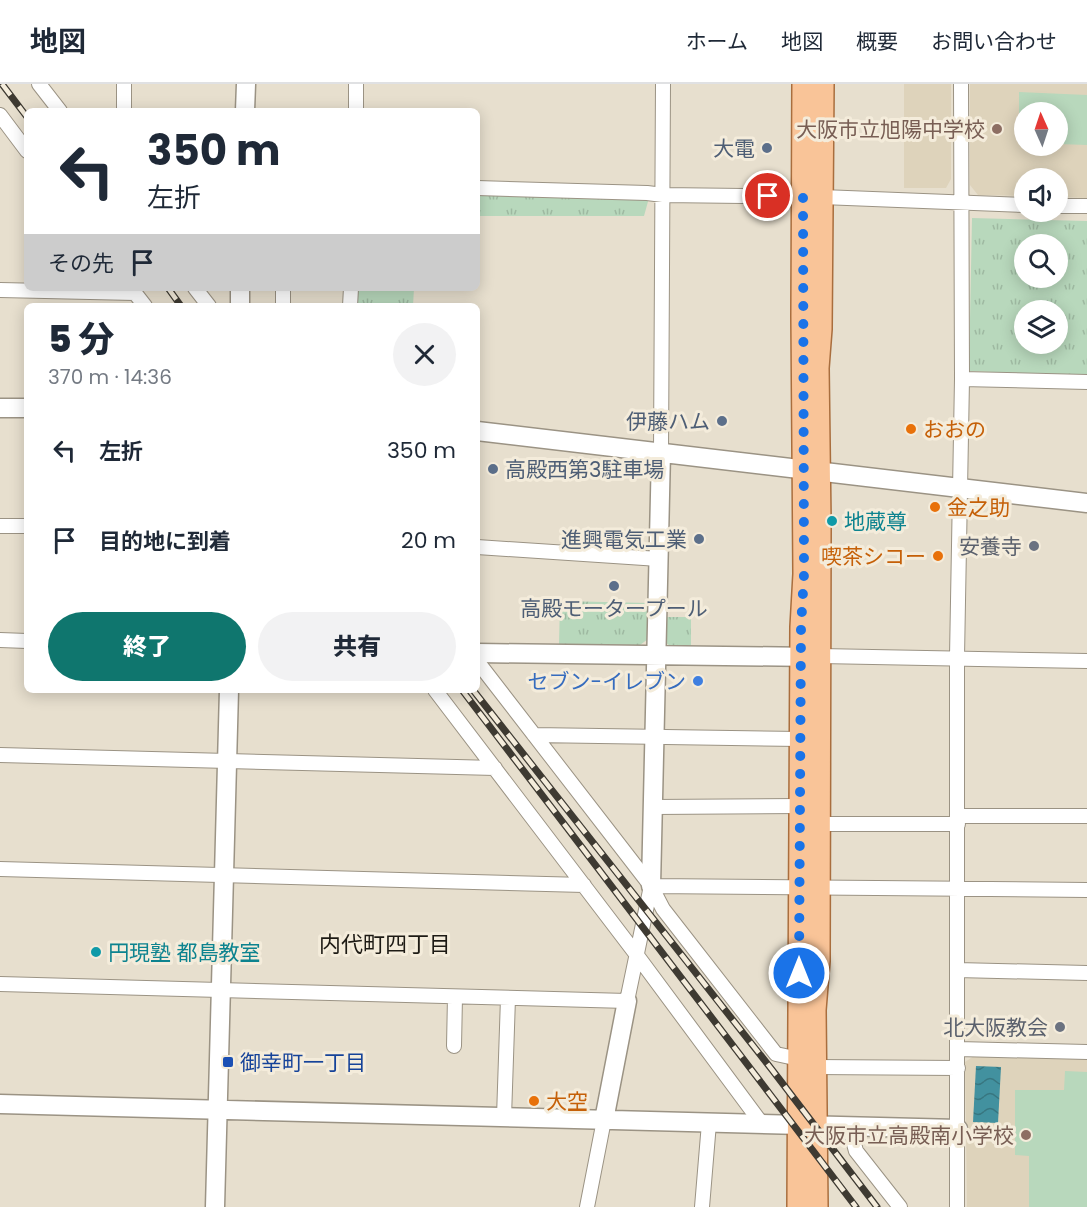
<!DOCTYPE html>
<html lang="ja">
<meta charset="utf-8">
<style>
:root{--surface:#fff;--page:#f2f2f3;--text:#1f2937;--muted:#747a83;--line:#e0e1e3;--accent:#0f766e}
body{margin:0;font-family:Poppins,"Noto Sans JP",sans-serif;background:var(--page);color:var(--text);height:100vh;display:flex;flex-direction:column;font-size:22px;white-space:nowrap}
*{box-sizing:border-box;margin:0}
p{font-size:20px;color:var(--muted)}
.icon{flex:none;width:33px;height:33px;fill:none;stroke:currentColor;stroke-width:2;stroke-linecap:round;stroke-linejoin:round}
.map{position:relative;flex:1;overflow:hidden}
.drawer{position:absolute;left:24px;top:219px;width:456px;height:390px;display:flex;flex-direction:column;background:var(--surface);border-radius:9px;box-shadow:0 3px 15px #0003}
.drawer>*{flex:none}
.guide{position:absolute;left:24px;top:24px;width:456px;height:183px;border-radius:9px;box-shadow:0 3px 15px #0003;background:#fff;color:var(--text);overflow:hidden}
.needle{width:39px;rotate:357deg}
.tools{position:absolute;left:1014px;top:18px;display:grid;gap:12px}
.tools a{display:grid;place-items:center;width:54px;height:54px;border-radius:50%;background:var(--surface);box-shadow:0 3px 15px #0003;font-size:30px}
.pin{position:absolute;display:grid;place-items:center;width:51px;height:51px;color:#fff;margin:-26px;border:3px solid #fff;border-radius:50%;box-shadow:0 2px 6px #0007}
.me{position:absolute;width:66px;margin:-33px;rotate:0deg;stroke-linejoin:round;filter:drop-shadow(0 0 4px #0008)}
.turn{display:flex;align-items:center;gap:21px;height:126px;padding:0 24px;font-size:27px}
.turn .icon{width:78px;height:78px;stroke-width:2.5}
.turn b{display:block;font-size:42px;line-height:51px}
.then{display:flex;align-items:center;height:57px;padding:0 24px;background:#0003;gap:12px;font-size:22px}
.round{display:grid;place-items:center;flex:none;width:63px;height:63px;border-radius:32px;background:var(--page)}
.overview{display:flex;align-items:center;justify-content:space-between;height:102px;padding:0 24px}
h1{font-size:36px;font-weight:800;line-height:45px}
.cta{display:flex;gap:12px;margin-top:auto;padding:12px 24px}
.cta a{flex:1;height:69px;border-radius:36px;background:var(--accent);color:#fff;font-size:24px;font-weight:800;line-height:69px;text-align:center}
.cta a+a{background:var(--page);color:var(--text)}
ul{padding:0;list-style:none}
li{display:flex;align-items:center;gap:18px;height:90px;padding:0 24px}
li div{flex:1}
li b{display:block;font-size:22px}
li em{font-style:normal}
header{display:flex;align-items:center;gap:36px;box-sizing:border-box;height:84px;padding:0 30px;background:var(--surface);border-bottom:2px solid var(--line)}
header strong{font-size:28px}
nav{display:flex;gap:33px;margin-inline-start:auto;font-size:21px}
.map>svg:first-child{display:block}
.built{fill:#ded3bb;fill-rule:evenodd}
.grass{fill:#b8d8bc}
.park{fill:url(#park-tufts);fill-rule:evenodd}
.water{fill:url(#water-waves)}
.lines{fill:none;stroke-linecap:round;stroke-linejoin:round}
.street-casing{stroke:#9b9384;stroke-width:16}
.secondary-casing{stroke:#9b9384;stroke-width:21}
.primary-casing{stroke:#a96e3e;stroke-width:24}
.street{stroke:#fff;stroke-width:14}
.secondary{stroke:#fff;stroke-width:18}
.primary{stroke:#f9c498;stroke-width:21}
.rail-casing{stroke:#3e3a32;stroke-width:7}
.rail{stroke:#f4ecdb;stroke-width:4.5;stroke-dasharray:14;stroke-linecap:butt}
.route{stroke:#1a73e8;stroke-width:10;stroke-dasharray:0 18}
.education-dot{fill:#8d6e63;stroke:#f4ecdb;stroke-width:2}
.service-dot{fill:#5c6f8a;stroke:#f4ecdb;stroke-width:2}
.food-dot{fill:#e8710a;stroke:#f4ecdb;stroke-width:2}
.culture-dot{fill:#0f9aa8;stroke:#f4ecdb;stroke-width:2}
.worship-dot{fill:#6b7280;stroke:#f4ecdb;stroke-width:2}
.shop-dot{fill:#3f7fe0;stroke:#f4ecdb;stroke-width:2}
.transit-dot{fill:#1a4fb4;stroke:#f4ecdb;stroke-width:2}
.labels{text-anchor:middle;dominant-baseline:central;stroke-width:6;stroke-linejoin:round;paint-order:stroke}
.education-label{font-size:21px;fill:#785e54;stroke:#f4ecdb;text-anchor:end}
.service-label{font-size:21px;fill:#4e5e75;stroke:#f4ecdb;text-anchor:end}
.food-label{font-size:21px;fill:#c56008;stroke:#f4ecdb;text-anchor:start}
.culture-label{font-size:21px;fill:#0d838f;stroke:#f4ecdb;text-anchor:start}
.worship-label{font-size:21px;fill:#5b616d;stroke:#f4ecdb;text-anchor:end}
.shop-label{font-size:21px;fill:#366cbe;stroke:#f4ecdb;text-anchor:end}
.transit-label{font-size:21px;fill:#164399;stroke:#f4ecdb;text-anchor:start}
.neighbourhood-label{font-size:22px;fill:#1d1a14;stroke:#f4ecdb}
</style>
<header>
<strong>地図</strong>
<nav><a>ホーム</a><a>地図</a><a>概要</a><a>お問い合わせ</a></nav>
</header>
<div class="map">
<svg width="1087" height="1123" viewBox="0 0 1087 1123">
<defs>
<pattern id="park-tufts" width="24" height="20" patternUnits="userSpaceOnUse" patternTransform="scale(1.5)"><rect width="24" height="20" fill="#b8d8bc"/><path d="M3 7l-1-3M5 7V3M7 7l1-3M15 17l-1-3M17 17v-4M19 17l1-3" fill="none" stroke="#9eb9a1"/></pattern>
<pattern id="water-waves" width="16" height="10" patternUnits="userSpaceOnUse" patternTransform="scale(1.5)"><rect width="16" height="10" fill="#42919f"/><path d="M0 5q4-4 8 0t8 0" fill="none" stroke="#377680"/></pattern>
</defs>
<rect width="100%" height="100%" fill="#e7dfce"/>
<path class="built" d="M904,0H951V95L946,104H904Z
M970,0H1087V114L1058,113V94H1024V112L978,111L970,101ZM1024,28H1058V62H1024Z
M974,972L1087,975V1123H967L965,978Z"/>
<path class="grass" d="M1019,8L1087,11V61L1058,60V28H1024V59H1019Z
M1065,987L1087,988V1123H1029V1072L1015,1071V1006H1064Z"/>
<path class="park" d="M477,111L649,114L644,132H477Z
M972,134L1087,137V292L969,287ZM1024,160H1058V194H1024ZM1024,226H1058V260H1024Z
M357,204H414L413,222H357Z
M560,517L649,519L648,555L640,561L559,560Z
M665,533H691V562H670L665,558Z"/>
<path class="water" d="M976,982L1001,983L998,1039L973,1038Z"/>
<g class="lines">
<defs>
<path id="street" d="M39,0L60,27
M124,27V0
M356,27V0
M0,31L27,67
M477,104L647,109L663,111L822,113L1024,121
M1058,122H1087
M131,204L145,222
M195,204L209,222
M0,206L135,209
M283,222V204
M350,222L351,204
M962,295L1087,298
M661,368L663,0
M0,442H27
M477,463L659,475
M0,556L27,557
M820,572L1087,577
M477,577L651,802L663,825L776,970L799,975
M435,606L636,870L762,1040
M534,651L800,655
M0,671L495,684
M653,723L800,722
M958,732H1087
M819,740H958
M0,785L584,801
M957,886L1087,889
M0,900L627,917L651,802L1087,806
M454,962L455,913
M958,965L1087,968
M815,983L958,984
M504,1033L508,914
M849,1042L856,1067L900,1123
M587,1123L604,1036
M702,1123L709,1039
M957,1123V573L962,295L961,0"/>
<path id="secondary" d="M245,27L246,0
M240,222V204
M0,324H27
M477,347L1087,419
M477,569L815,573
M651,802L661,368
M0,1020L958,1045
M604,1036L627,917
M215,1123L229,606"/>
<path id="primary" d="M798,1123L801,543L804,490L802,232L803,0
M817,1123L815,926L819,877L820,438L818,284L821,245L823,0"/>
</defs>
<use href="#street" class="street-casing"/>
<use href="#secondary" class="secondary-casing"/>
<use href="#primary" class="primary-casing"/>
<use href="#street" class="street"/>
<use href="#secondary" class="secondary"/>
<use href="#primary" class="primary"/>
<defs>
<path id="rail" d="M2,0L27,33
M168,204L181,222
M462,606L856,1123
M473,606L773,987L877,1123"/>
</defs>
<use href="#rail" class="rail-casing"/>
<use href="#rail" class="rail"/>
</g>
<g class="lines">
<path class="route" d="M768,112L803,113L804,490L801,543L799,889"/>
</g>
<g class="education-dot">
<circle cx="997" cy="45" r="6"/>
<circle cx="1026" cy="1051" r="6"/>
</g>
<g class="service-dot">
<circle cx="767" cy="64" r="6"/>
<circle cx="722" cy="337" r="6"/>
<circle cx="493" cy="385" r="6"/>
<circle cx="699" cy="455" r="6"/>
<circle cx="614" cy="502" r="6"/>
</g>
<g class="food-dot">
<circle cx="911" cy="345" r="6"/>
<circle cx="935" cy="423" r="6"/>
<circle cx="938" cy="472" r="6"/>
<circle cx="534" cy="1017" r="6"/>
</g>
<g class="culture-dot">
<circle cx="832" cy="437" r="6"/>
<circle cx="96" cy="868" r="6"/>
</g>
<g class="worship-dot">
<circle cx="1034" cy="462" r="6"/>
<circle cx="1060" cy="943" r="6"/>
</g>
<circle class="shop-dot" cx="698" cy="597" r="6"/>
<rect class="transit-dot" x="222" y="972" width="12" height="12" rx="3"/>
<g class="labels">
<g class="education-label">
<text x="985" y="45">大阪市立旭陽中学校</text>
<text x="1014" y="1051">大阪市立高殿南小学校</text>
</g>
<g class="service-label">
<text x="755" y="64">大電</text>
<text x="710" y="337">伊藤ハム</text>
<text x="505" y="385" text-anchor="start">高殿西第3駐車場</text>
<text x="687" y="455">進興電気工業</text>
<text x="614" y="524" text-anchor="middle">高殿モータープール</text>
</g>
<g class="food-label">
<text x="923" y="345">おおの</text>
<text x="947" y="423">金之助</text>
<text x="926" y="472" text-anchor="end">喫茶シコー</text>
<text x="546" y="1017">大空</text>
</g>
<g class="culture-label">
<text x="844" y="437">地蔵尊</text>
<text x="108" y="868">円現塾 都島教室</text>
</g>
<g class="worship-label">
<text x="1022" y="462">安養寺</text>
<text x="1048" y="943">北大阪教会</text>
</g>
<g class="shop-label">
<text x="686" y="597">セブン-イレブン</text>
</g>
<g class="transit-label">
<text x="240" y="978">御幸町一丁目</text>
</g>
<g class="neighbourhood-label">
<text x="385" y="860">内代町四丁目</text>
</g>
</g>
</svg>
<div class="tools">
<a><svg class="needle" viewBox="-14 -14 28 28"><path d="M0-13l5 13h-10z" fill="#e53935"/><path d="M0 13l5-13h-10z" fill="#747a83"/></svg></a>
<a><svg class="icon" aria-label="sound" viewBox="0 0 24 24"><path d="M4 9h4l5-4v14l-5-4H4zM17 9q2 3 0 6"/></svg></a>
<a><svg class="icon" aria-label="search" viewBox="0 0 24 24"><circle cx="10" cy="10" r="6"/><path d="M15 15l6 6"/></svg></a>
<a><svg class="icon" aria-label="layers" viewBox="0 0 24 24"><path d="M12 4l9 5-9 5-9-5zM3 14l9 5 9-5"/></svg></a>
</div>
<div class="pin" style="left:768px;top:112px;background:#d93025"><svg class="icon" aria-label="arrive" viewBox="0 0 24 24"><path d="M6 21V4h12l-3 4 3 4H6"/></svg></div>
<svg class="me" style="left:799px;top:889px" viewBox="-20 -20 40 40"><circle r="17" fill="#1a73e8" stroke="#fff" stroke-width="3"/><path d="M0-11L8 9 0 5-8 9z" fill="#fff"/></svg>
<div class="guide">
<div class="turn"><svg class="icon" aria-label="left" viewBox="0 0 24 24"><path d="M17 20v-9H6M10 6l-5 5 5 5"/></svg><div><b>350 m</b>左折</div></div>
<div class="then">その先<svg class="icon" aria-label="arrive" viewBox="0 0 24 24"><path d="M6 21V4h12l-3 4 3 4H6"/></svg></div>
</div>
<section class="drawer">
<div class="overview"><div><h1>5 分</h1><p>370 m · 14:36</p></div><a class="round"><svg class="icon" aria-label="close" viewBox="0 0 24 24"><path d="M6 6l12 12M18 6L6 18"/></svg></a></div>
<ul>
<li><svg class="icon" aria-label="left" viewBox="0 0 24 24"><path d="M17 20v-9H6M10 6l-5 5 5 5"/></svg><div><b>左折</b></div><em>350 m</em></li>
<li><svg class="icon" aria-label="arrive" viewBox="0 0 24 24"><path d="M6 21V4h12l-3 4 3 4H6"/></svg><div><b>目的地に到着</b></div><em>20 m</em></li>
</ul>
<div class="cta"><a>終了</a><a>共有</a></div>
</section>
</div>
